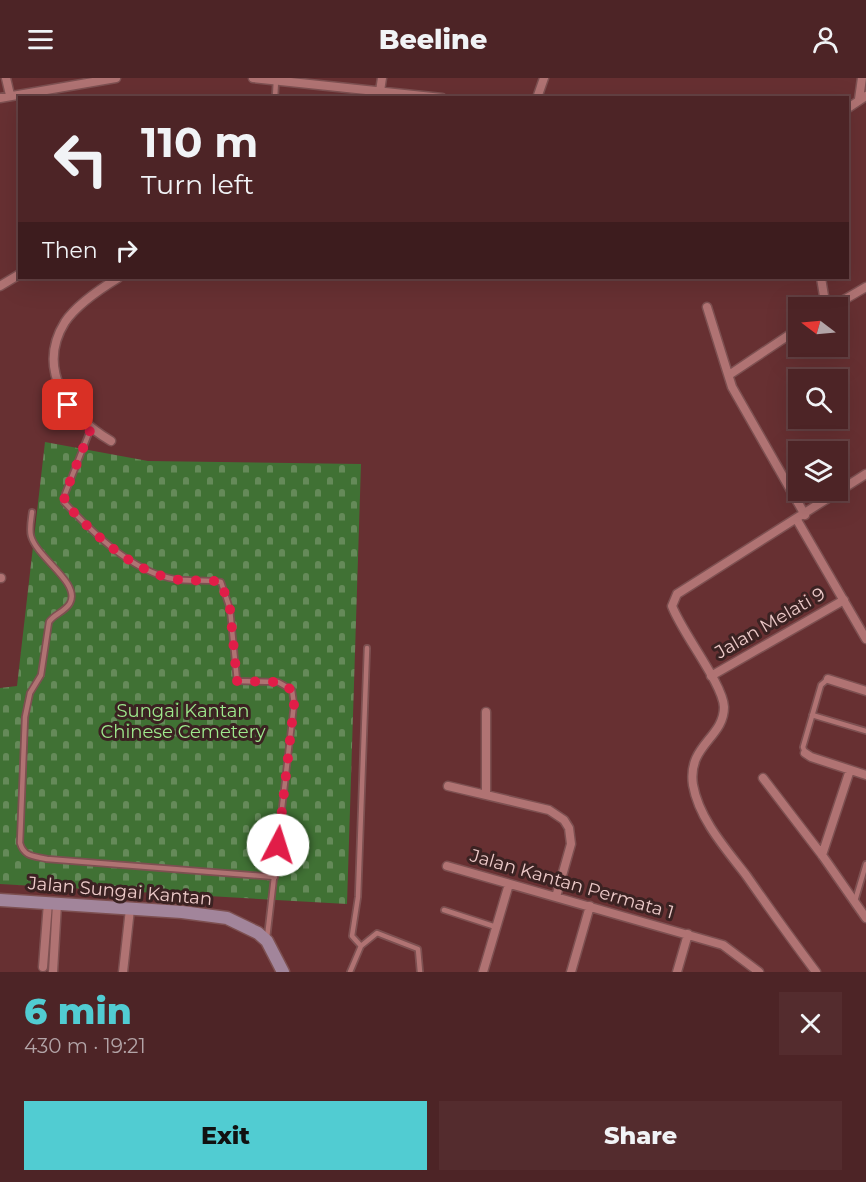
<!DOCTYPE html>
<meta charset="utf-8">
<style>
:root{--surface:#4d2426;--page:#542c2e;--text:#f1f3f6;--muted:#b3a4a7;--line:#644143;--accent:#51ccd2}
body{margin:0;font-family:Montserrat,sans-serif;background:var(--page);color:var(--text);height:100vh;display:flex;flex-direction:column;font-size:22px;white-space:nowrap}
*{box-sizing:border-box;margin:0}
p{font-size:20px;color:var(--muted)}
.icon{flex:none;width:33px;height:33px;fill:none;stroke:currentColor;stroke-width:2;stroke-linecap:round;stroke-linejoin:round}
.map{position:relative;height:894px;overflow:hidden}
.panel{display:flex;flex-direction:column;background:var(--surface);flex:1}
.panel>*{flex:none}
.banner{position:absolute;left:18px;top:18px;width:831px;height:183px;border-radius:0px;box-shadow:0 6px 24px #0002,0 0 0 2px var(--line);background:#4d2426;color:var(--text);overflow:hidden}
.needle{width:39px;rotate:286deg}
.fabs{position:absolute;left:788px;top:219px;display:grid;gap:12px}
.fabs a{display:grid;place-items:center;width:60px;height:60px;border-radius:0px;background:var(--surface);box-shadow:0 6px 24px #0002,0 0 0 2px var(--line);font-size:30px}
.pin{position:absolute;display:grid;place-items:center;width:51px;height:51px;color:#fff;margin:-26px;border-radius:12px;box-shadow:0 3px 9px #0006}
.me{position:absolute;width:66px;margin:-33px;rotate:5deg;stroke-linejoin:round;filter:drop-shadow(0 0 4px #0008)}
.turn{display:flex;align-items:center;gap:21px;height:126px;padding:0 24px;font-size:27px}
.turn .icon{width:78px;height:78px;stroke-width:2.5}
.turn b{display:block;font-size:42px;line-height:51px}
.then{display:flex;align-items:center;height:57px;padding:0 24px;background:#0003;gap:12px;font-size:22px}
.round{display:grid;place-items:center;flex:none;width:63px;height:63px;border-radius:0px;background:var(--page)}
.head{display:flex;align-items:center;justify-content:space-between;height:102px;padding:0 24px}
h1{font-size:36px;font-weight:800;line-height:45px;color:var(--accent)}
.action{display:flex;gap:12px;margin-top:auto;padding:12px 24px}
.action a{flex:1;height:69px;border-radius:0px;background:var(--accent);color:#111;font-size:24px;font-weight:800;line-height:69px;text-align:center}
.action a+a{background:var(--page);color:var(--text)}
header{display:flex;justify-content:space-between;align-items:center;height:78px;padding:0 24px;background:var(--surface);font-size:27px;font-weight:800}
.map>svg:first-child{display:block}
.cemetery{fill:url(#cemetery-stones)}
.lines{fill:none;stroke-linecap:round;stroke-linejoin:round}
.lane-casing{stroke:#7d5051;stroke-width:8}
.street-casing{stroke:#7d5051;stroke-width:11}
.secondary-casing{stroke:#7d5051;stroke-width:15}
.lane{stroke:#b07373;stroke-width:4.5}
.street{stroke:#b07373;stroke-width:8}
.secondary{stroke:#a2859b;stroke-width:12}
.route{stroke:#e11d48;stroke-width:10;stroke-dasharray:0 18}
.labels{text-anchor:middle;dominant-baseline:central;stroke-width:6;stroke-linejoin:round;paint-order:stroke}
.street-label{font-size:18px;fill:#edcac9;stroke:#3b2222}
.park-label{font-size:18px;fill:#9ee98c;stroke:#3b2222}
</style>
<header><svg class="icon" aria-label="menu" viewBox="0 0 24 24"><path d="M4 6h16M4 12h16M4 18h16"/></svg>Beeline<svg class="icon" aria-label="person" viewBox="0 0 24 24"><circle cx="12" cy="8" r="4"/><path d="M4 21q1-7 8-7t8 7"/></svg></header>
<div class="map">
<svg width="866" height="894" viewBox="0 0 866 894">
<defs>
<pattern id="cemetery-stones" width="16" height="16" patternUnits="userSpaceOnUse" patternTransform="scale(1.5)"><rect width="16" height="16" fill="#407134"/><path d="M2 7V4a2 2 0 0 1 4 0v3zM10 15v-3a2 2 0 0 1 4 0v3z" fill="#658a59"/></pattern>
</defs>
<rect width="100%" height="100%" fill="#673032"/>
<path class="cemetery" d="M45,364L148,383L361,386L347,826L0,806V610L17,608Z"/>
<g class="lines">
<defs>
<path id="lane" d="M275,20L276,2
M91,350L65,416L64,424C93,455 131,493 174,501C189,504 206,501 221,504L230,531L237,603L278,604L292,612L294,626L267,860
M32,434C31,442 29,451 31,458C37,480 81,505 70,525C65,534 54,536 49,544L41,597L30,615L25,639L20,765C24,779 34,778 47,781L275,799
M812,637L866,653
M805,675L803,669L821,607L828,601
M855,823L866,786
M444,832L496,849
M361,868L352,858L358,819L367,570
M350,894L361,868L377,855L418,871L420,894"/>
<path id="street" d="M6,0L10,17
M253,0L442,20
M380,13L382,0
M0,20L116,0
M537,20L544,0
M859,21L862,0
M848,30L866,18
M821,200L826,230
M0,208L20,196
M707,229L732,309L805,437
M830,230L866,209
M729,297L798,251
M111,363C70,339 35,292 65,244C77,226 100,211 118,200
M797,442L866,561
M0,500H1
M711,598L844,522
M828,601L866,613
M805,675L811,679L866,697
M763,700L822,777L866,840
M448,708L549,732L564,742L569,750L571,766L556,819
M486,716V634
M822,777L850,692
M447,788L723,867L759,894
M43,889L48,825
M53,894L57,826
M123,894L130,831
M483,894L509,806
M571,894L590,828
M677,894L688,856
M816,894C792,862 769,830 746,797C726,771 699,741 693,707C687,667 724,660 724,629C723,606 682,555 672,528L677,516L866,396"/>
<path id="secondary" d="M0,822L182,834L227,840L258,855L267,863L283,894"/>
</defs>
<use href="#lane" class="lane-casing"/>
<use href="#street" class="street-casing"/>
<use href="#secondary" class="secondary-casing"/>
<use href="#lane" class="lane"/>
<use href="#street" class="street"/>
<use href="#secondary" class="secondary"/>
</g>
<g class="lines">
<path class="route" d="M68,327L91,350L65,416L64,424C93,455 131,493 174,501C189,504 206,501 221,504L230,531L237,603L278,604L292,612L294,627L278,767"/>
</g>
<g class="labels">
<g class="street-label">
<text transform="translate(770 545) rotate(-30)">Jalan Melati 9</text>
<text transform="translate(572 806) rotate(16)">Jalan Kantan Permata 1</text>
<text transform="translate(120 813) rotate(5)">Jalan Sungai Kantan</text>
</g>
<g class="park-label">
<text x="183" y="633">Sungai Kantan<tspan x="183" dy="21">Chinese Cemetery</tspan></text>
</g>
</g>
</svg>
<div class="fabs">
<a><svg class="needle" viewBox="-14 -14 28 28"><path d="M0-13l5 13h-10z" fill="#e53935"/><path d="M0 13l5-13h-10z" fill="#b3a4a7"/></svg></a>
<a><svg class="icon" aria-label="search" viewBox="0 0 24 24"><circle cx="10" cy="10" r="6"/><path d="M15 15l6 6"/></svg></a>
<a><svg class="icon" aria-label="layers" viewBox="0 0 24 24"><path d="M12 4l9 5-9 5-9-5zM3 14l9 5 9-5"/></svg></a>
</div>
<div class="pin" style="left:68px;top:327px;background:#d93025"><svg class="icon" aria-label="arrive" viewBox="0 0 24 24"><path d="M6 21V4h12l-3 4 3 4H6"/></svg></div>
<svg class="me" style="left:278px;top:767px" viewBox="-20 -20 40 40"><circle r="19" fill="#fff"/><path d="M0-13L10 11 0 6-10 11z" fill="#e11d48"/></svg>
<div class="banner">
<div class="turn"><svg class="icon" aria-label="left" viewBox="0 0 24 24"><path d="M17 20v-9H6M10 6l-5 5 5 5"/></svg><div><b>110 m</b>Turn left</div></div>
<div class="then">Then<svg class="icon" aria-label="right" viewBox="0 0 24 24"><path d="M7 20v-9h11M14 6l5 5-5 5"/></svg></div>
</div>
</div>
<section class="panel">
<div class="head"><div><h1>6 min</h1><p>430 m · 19:21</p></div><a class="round"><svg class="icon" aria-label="close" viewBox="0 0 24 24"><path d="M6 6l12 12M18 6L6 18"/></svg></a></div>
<div class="action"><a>Exit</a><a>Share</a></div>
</section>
